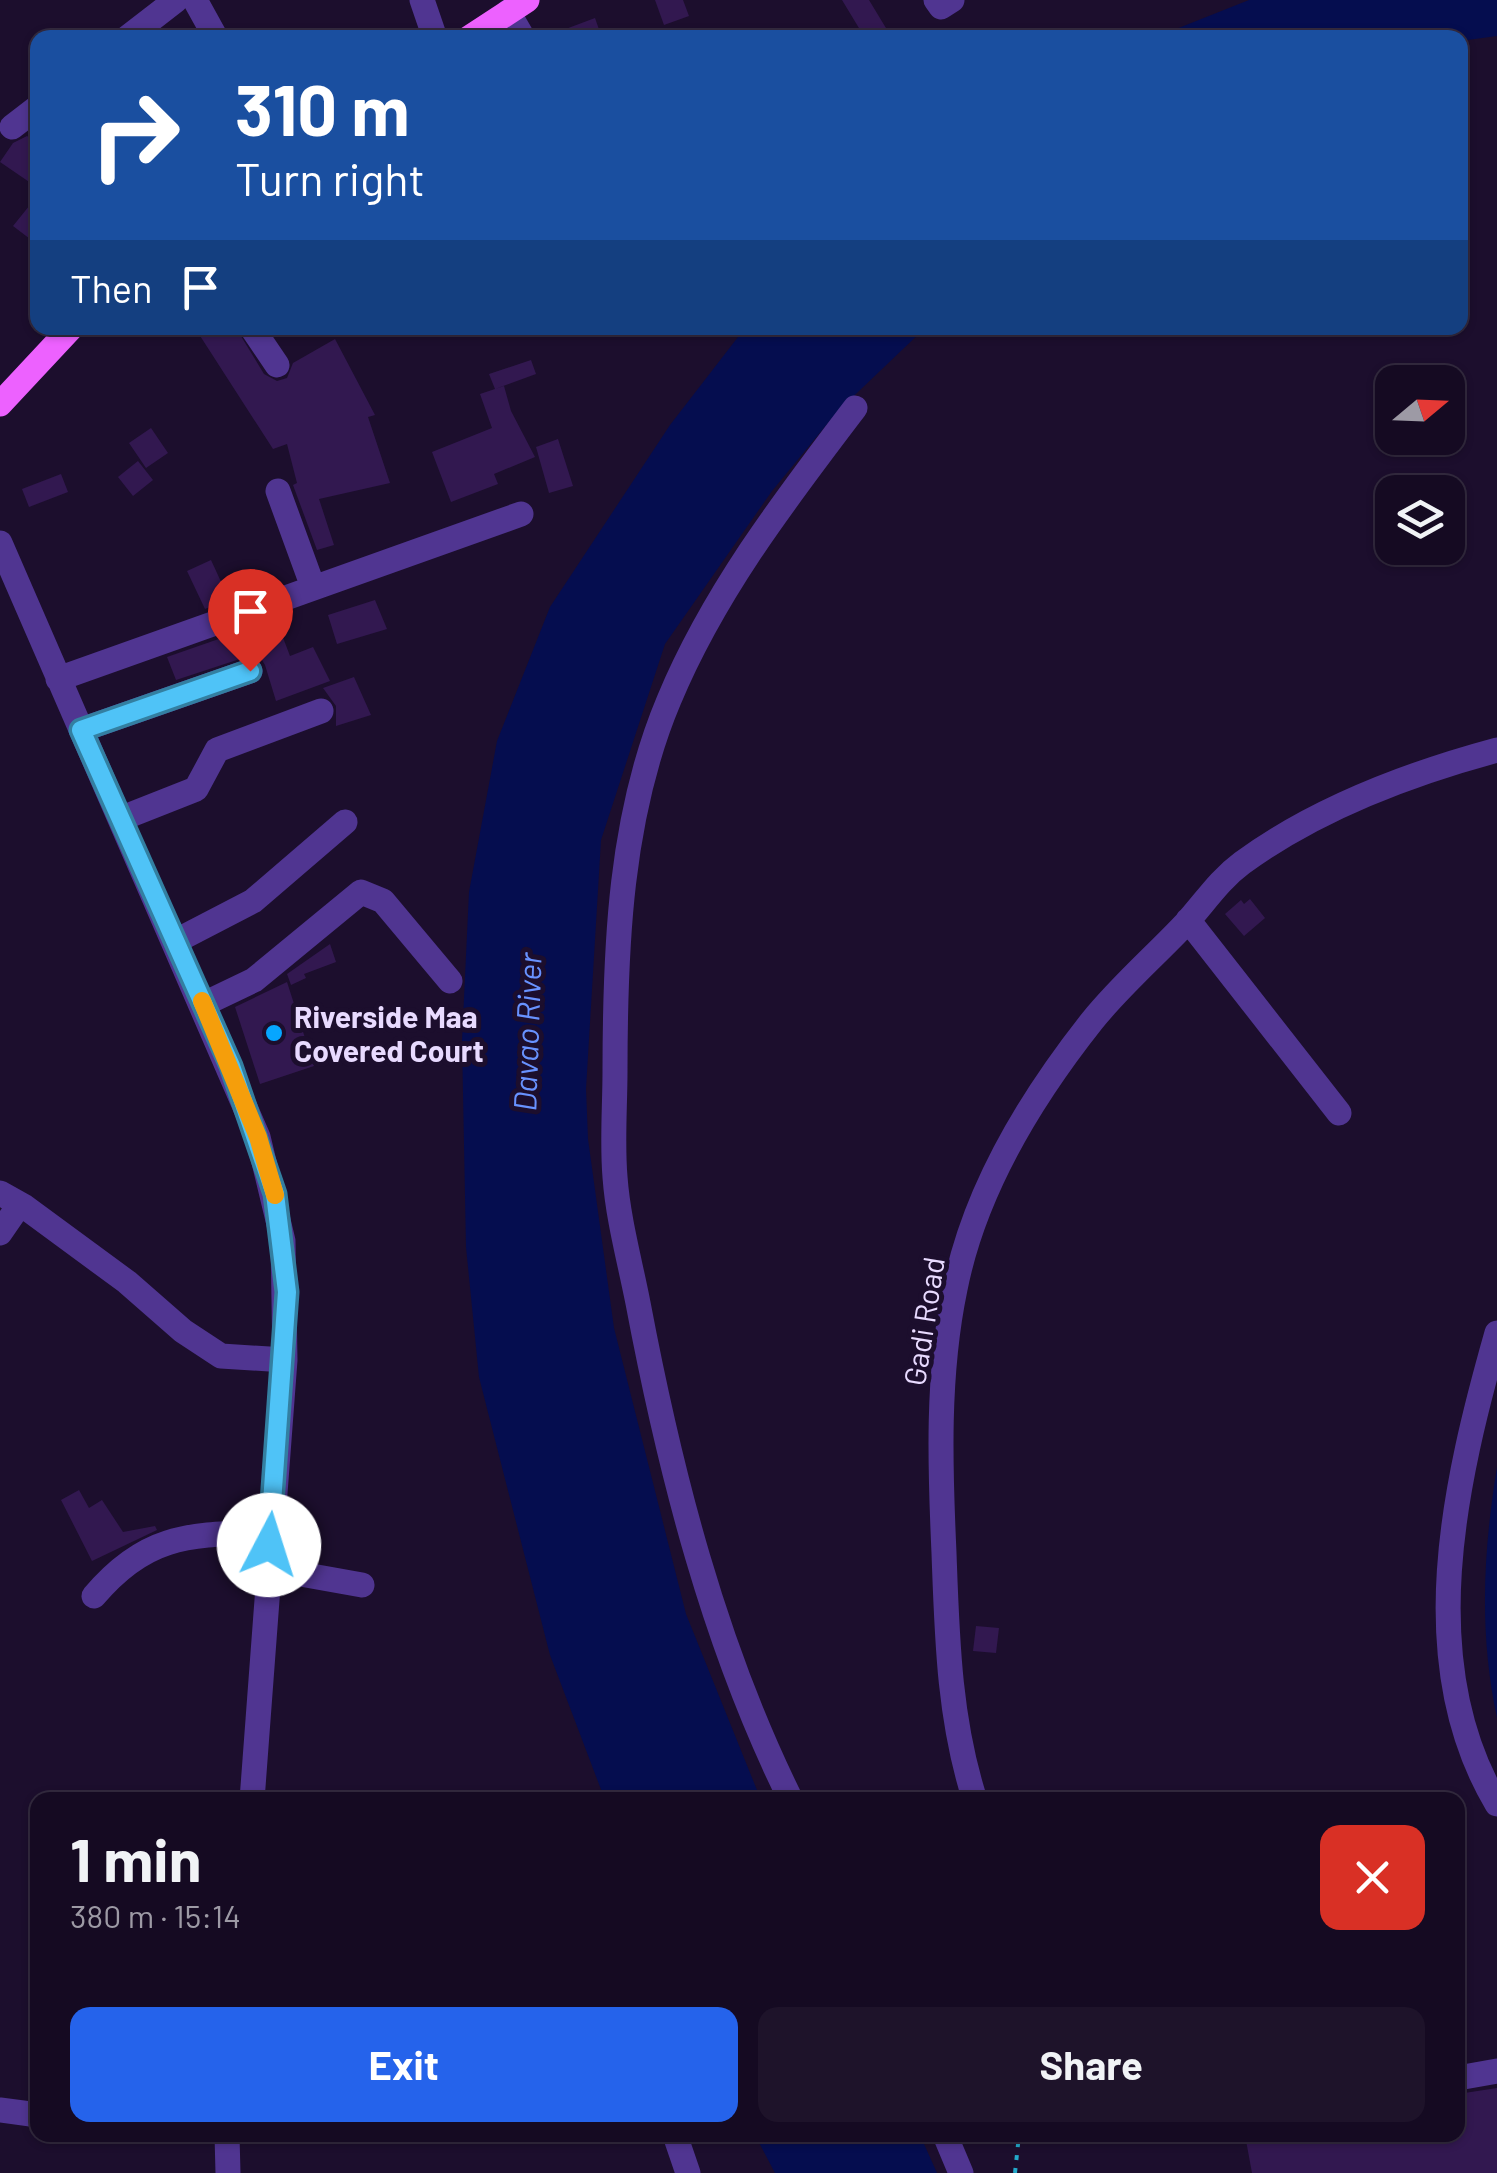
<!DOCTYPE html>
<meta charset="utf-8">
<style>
:root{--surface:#150a22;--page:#1e132a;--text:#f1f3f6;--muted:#9d9aa5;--line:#342b40;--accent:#2563eb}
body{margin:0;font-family:Barlow,sans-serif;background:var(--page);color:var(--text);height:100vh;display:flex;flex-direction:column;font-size:38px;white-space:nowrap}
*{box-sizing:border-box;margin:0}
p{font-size:32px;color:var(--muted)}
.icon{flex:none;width:55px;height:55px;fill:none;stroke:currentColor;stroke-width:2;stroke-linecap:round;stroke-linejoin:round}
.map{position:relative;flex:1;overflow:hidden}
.panel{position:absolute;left:30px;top:1792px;width:1435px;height:350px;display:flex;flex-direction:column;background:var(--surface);border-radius:20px;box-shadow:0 2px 8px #0004,0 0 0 2px var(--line)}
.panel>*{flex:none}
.banner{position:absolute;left:30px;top:30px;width:1438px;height:305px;border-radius:20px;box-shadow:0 2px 8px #0004,0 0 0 2px var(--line);background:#1a4fa0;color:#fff;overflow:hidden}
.needle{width:65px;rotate:71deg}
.controls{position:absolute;left:1375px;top:365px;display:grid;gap:20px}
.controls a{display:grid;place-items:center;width:90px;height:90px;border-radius:20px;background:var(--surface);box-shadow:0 2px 8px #0004,0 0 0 2px var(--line);font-size:50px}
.pin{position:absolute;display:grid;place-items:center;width:85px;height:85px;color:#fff;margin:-102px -42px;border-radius:50% 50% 50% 0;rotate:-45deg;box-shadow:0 0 10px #0007}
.pin .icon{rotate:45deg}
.me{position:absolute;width:110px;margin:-55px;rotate:5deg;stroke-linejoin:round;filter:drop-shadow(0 0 8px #0008)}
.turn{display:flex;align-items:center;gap:35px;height:210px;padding:0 40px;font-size:45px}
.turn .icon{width:130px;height:130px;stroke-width:2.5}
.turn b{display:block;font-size:70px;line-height:85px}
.then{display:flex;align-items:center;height:95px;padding:0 40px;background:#0003;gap:20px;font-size:38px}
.round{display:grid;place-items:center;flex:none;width:105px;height:105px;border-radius:20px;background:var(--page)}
.summary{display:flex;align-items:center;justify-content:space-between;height:170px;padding:0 40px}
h1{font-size:60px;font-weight:700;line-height:75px}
.primary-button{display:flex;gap:20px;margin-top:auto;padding:20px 40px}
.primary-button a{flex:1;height:115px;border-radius:20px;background:var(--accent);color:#fff;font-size:40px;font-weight:700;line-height:115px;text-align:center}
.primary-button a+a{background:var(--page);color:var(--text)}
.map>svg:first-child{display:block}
.water{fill:#050d4f}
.building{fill:#321850}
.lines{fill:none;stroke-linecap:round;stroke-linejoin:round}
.path{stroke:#23a9ca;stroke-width:4;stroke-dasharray:5 8;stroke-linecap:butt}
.minor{stroke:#503591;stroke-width:25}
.major{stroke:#ed61ff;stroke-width:25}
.route-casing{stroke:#337fa1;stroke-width:25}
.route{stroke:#4fc3f7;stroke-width:18}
.slow{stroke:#f59e0b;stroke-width:18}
.poi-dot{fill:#06a6ff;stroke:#1c0e2d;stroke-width:4}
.labels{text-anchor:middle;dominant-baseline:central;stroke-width:10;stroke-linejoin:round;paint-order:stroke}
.poi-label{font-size:30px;font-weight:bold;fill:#e8daff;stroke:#1c0e2d;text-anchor:start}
.street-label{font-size:30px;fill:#e8daff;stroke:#1c0e2d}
.water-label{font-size:32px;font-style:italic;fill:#6892ff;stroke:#1c0e2d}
</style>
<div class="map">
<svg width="1497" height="2173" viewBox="0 0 1497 2173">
<rect width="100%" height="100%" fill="#1c0e2d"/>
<path class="water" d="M1249,0H1497V36L1460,41V38L1156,37Z
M745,328H925L837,412L772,491L665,644L601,840L586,1089L588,1139L614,1328L686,1614L761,1800H605L550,1655L479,1377L466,1247L462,1041L469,892L497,741L550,607L670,425Z
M1497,1467V1718C1479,1633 1483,1553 1497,1467Z
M755,2135H920L937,2173H775Z"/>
<path class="building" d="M655,0H683L689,16L664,25Z
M842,0H869L892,38H865Z
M595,18L602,38H547V36Z
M27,136L38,143V188L0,162L13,143Z
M38,195V245L13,226Z
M195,328H236L264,374L277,381L287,378L293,363L335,339L375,415L368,417L390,483L319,499L334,545L317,550L293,485L297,483L287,444L273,449Z
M531,360L536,374L495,389L489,374Z
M504,386L511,411L535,457L494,474L498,484L451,502L432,452L492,428L480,394Z
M151,428L168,453L146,468L129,443Z
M558,439L573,486L549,493L536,447Z
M138,461L153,480L133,496L118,477Z
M61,474L68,492L29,507L22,489Z
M211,560L229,599L205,609L187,571Z
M375,600L387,629L337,644L328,615Z
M276,619L290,656L313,647L330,681L276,701L265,665L259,655H252L176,680L167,657Z
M354,677L371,715L336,726V706L323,688Z
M1250,899L1265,918L1244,936L1225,914L1241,900L1244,904Z
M330,944L336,962L304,974L306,978L291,985L287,974Z
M287,982L314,1066L260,1084L235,1007Z
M79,1490L89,1508L102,1500L123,1532L155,1526L157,1530L92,1561L61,1500Z
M976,1626L999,1628L996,1653L973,1651Z
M1497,2088V2173H1252L1245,2135H1458V2094Z"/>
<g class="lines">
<path class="path" d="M1015,2173L1019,2135"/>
<path class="minor" d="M195,0L216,38
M422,0L435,38
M936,0L941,7L952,0
M508,12L523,38
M127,38L176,0
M12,127L38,107
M252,328L277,365
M278,491L313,587
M0,543L258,1137L283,1241L285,1360L252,1800
M58,679L521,514
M81,730L250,671
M120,819L196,789L217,750L321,711
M1188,920L1339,1113
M176,941L253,901L345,822
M204,1004L254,980L361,892L383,901L450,981
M0,1193L25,1207L127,1282L183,1331L221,1356L285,1360
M0,1233L20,1204
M1497,1333C1455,1481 1412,1662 1497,1804
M267,1568L362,1585
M94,1596C148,1532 192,1535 270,1532
M791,1800C714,1645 670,1472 638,1303C630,1262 618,1219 615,1177C612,1142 615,1106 615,1071C615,947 620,816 669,700C714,592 785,500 855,408
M975,1800C949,1720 947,1637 944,1553C940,1466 937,1375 955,1289C974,1192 1031,1098 1092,1021C1120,986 1155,956 1186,923C1205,902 1219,880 1242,863C1317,808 1408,774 1497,750
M1458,2078L1497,2071
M0,2110L38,2115
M227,2135L228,2173
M675,2135L688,2173
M945,2135L961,2173"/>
<path class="major" d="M469,38L527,0
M0,404L71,328"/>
</g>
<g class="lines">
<defs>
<path id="route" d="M250,671L81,730L231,1066L275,1194L287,1292L269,1545"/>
</defs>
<use href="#route" class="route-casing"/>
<use href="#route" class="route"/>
<path class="slow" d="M202,1001L258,1137L275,1195"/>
</g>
<circle class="poi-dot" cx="274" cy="1033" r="10"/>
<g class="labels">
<g class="poi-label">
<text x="294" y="1016">Riverside Maa<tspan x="294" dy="34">Covered Court</tspan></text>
</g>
<g class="street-label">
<text transform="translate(923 1321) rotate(-81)">Gadi Road</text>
</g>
<g class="water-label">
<text transform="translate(526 1032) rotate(-88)">Davao River</text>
</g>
</g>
</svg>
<div class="controls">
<a><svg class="needle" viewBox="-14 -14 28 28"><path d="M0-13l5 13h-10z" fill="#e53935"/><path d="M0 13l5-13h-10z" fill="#9d9aa5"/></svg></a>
<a><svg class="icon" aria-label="layers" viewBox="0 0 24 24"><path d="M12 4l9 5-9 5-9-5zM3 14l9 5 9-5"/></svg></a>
</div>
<div class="pin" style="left:250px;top:671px;background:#d93025"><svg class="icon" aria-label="arrive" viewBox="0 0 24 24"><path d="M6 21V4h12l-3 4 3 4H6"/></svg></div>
<svg class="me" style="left:269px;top:1545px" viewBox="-20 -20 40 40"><circle r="19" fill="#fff"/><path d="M0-13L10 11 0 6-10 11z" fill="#4fc3f7"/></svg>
<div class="banner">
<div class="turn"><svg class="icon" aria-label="right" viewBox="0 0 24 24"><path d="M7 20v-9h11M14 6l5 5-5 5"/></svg><div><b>310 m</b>Turn right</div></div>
<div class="then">Then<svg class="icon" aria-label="arrive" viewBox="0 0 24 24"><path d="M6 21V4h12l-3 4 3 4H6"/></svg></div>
</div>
<section class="panel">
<div class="summary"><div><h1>1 min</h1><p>380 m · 15:14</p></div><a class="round" style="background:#d93025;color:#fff"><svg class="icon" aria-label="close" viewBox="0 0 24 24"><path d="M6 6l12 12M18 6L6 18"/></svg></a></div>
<div class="primary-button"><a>Exit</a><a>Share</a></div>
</section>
</div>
